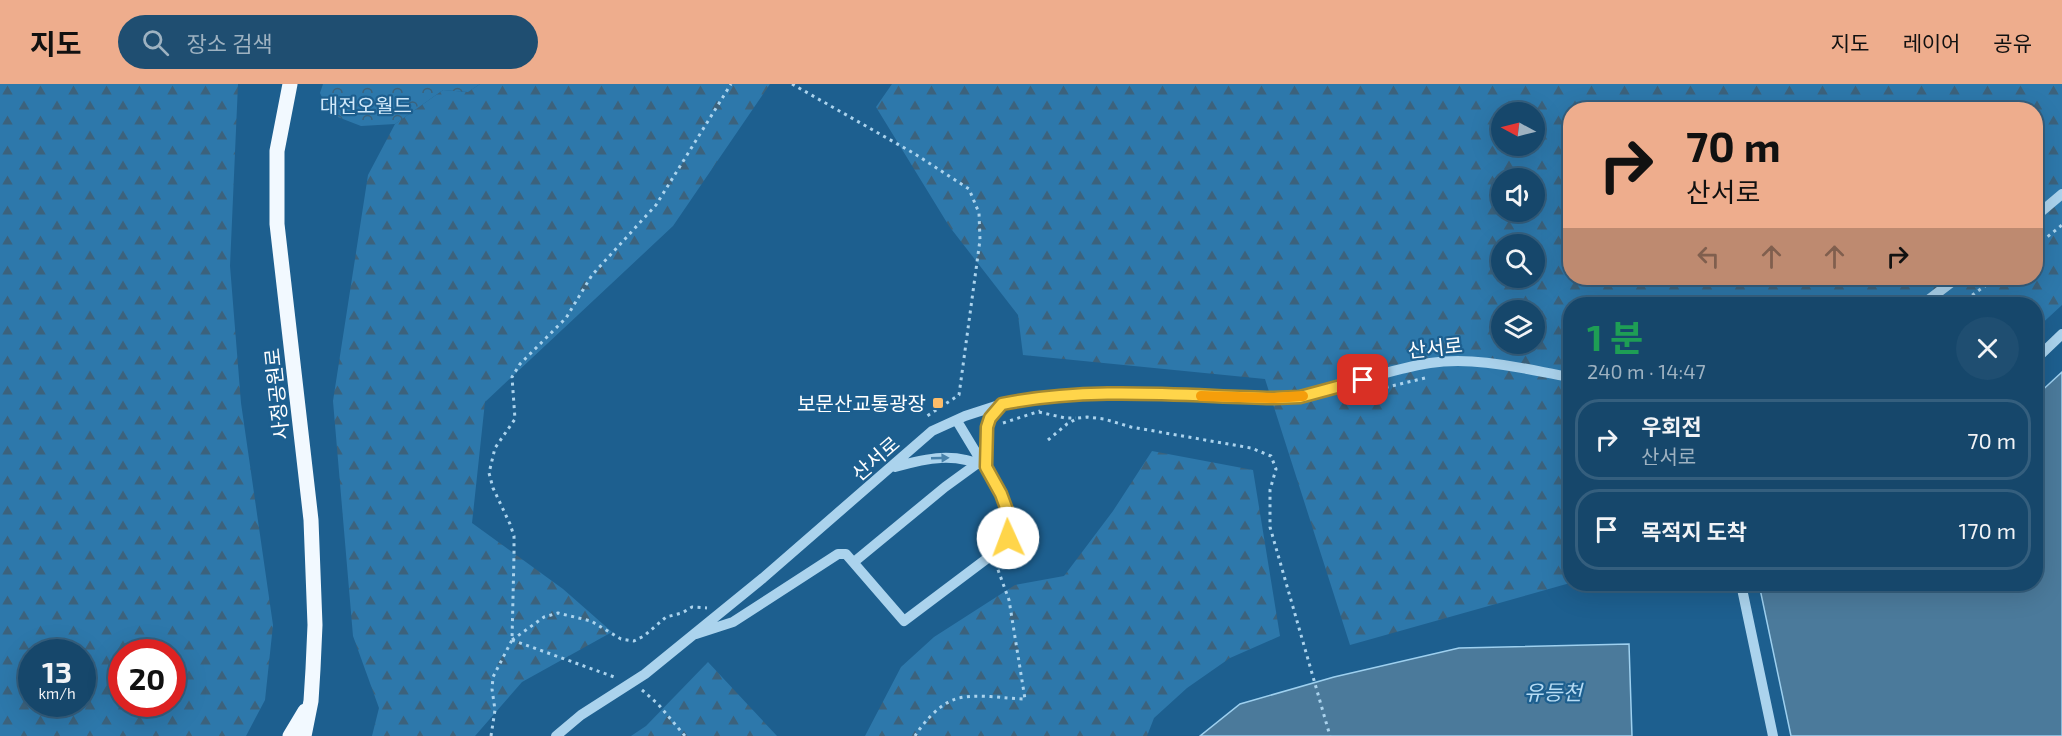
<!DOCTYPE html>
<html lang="ko">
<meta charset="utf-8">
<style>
:root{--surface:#16476b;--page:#1f4e71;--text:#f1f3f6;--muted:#9eb2c1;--line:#355f7e;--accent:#eead8d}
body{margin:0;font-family:"Exo 2","Noto Sans KR",sans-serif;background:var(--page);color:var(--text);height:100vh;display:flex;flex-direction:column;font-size:22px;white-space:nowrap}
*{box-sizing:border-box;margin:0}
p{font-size:20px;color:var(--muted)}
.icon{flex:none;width:33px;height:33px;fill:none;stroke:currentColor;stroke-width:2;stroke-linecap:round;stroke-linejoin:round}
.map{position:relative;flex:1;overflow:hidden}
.side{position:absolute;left:1563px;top:213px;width:480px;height:294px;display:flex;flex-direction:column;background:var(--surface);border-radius:24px;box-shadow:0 6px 24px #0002,0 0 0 2px var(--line)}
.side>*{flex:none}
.hud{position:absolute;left:1563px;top:18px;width:480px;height:183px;border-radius:24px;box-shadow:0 6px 24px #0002,0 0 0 2px var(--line);background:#eead8d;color:#111;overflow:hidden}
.needle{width:39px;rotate:277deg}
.tools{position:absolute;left:1491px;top:18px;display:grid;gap:12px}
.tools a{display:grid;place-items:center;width:54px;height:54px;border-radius:50%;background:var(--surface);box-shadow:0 6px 24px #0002,0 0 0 2px var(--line);font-size:30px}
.speed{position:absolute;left:18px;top:555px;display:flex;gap:12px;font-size:30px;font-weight:700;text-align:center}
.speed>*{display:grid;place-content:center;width:78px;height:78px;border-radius:50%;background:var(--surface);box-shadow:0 6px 24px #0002,0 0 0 2px var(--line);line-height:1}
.speed small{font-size:15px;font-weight:400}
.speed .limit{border:9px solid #d22;background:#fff;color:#111}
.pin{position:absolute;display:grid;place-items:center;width:51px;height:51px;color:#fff;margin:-26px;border-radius:12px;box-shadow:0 3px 9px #0006}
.me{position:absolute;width:66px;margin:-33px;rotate:358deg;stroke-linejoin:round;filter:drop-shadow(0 0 4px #0008)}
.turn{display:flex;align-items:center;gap:21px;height:126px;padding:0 24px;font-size:27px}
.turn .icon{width:78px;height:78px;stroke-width:2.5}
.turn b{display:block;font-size:42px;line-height:51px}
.lanes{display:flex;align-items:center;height:57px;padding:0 24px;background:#0003;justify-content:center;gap:30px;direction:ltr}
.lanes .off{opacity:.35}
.round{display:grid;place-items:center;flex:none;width:63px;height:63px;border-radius:32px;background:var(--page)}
.summary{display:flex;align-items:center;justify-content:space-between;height:102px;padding:0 24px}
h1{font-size:36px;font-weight:700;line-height:45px;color:#1e9e55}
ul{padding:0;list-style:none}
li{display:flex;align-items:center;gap:18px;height:81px;margin:0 12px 9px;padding:0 12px;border:3px solid var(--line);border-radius:24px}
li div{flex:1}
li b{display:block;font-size:22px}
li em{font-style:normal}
header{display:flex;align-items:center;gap:36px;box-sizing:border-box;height:84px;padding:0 30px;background:var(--accent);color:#111}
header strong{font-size:28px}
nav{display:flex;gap:33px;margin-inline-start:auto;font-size:21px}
.search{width:420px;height:54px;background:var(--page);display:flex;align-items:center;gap:15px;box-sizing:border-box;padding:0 21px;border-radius:33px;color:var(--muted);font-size:22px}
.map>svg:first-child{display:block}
.forest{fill:url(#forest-firs);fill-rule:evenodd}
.park{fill:url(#park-crowns)}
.water{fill:#4b7a9b;stroke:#9ed0ef;stroke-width:1.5}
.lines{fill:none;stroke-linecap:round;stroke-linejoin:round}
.path{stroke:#abd3ed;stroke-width:3;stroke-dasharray:3 4.5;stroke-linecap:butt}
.minor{stroke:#abd3ed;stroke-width:10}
.major{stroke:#f2f9ff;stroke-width:15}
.oneway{fill:#4882ab}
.route-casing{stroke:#a68a30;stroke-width:15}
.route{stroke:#ffd54a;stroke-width:10}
.slow{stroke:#f59e0b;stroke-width:10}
.poi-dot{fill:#fdbd69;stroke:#1d5f8f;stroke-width:2}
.labels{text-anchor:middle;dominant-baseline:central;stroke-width:4.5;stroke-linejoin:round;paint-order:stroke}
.park-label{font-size:20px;fill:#d1e9fa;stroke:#1d5f8f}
.street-label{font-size:20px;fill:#fff;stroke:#1d5f8f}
.poi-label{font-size:20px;fill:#fff;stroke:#1d5f8f;text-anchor:end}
.water-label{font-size:21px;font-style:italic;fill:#b7dcf4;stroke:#1d5f8f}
</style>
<header>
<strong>지도</strong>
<div class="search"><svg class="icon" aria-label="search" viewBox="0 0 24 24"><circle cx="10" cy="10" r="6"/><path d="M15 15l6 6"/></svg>장소 검색</div>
<nav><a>지도</a><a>레이어</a><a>공유</a></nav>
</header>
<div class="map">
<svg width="2062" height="652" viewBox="0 0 2062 652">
<defs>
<pattern id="forest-firs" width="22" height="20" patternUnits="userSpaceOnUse" patternTransform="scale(1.5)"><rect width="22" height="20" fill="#2d78ab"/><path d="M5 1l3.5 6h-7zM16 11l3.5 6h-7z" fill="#3c627c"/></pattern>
<pattern id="park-crowns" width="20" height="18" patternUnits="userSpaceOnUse" patternTransform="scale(1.5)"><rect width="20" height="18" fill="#2d78ab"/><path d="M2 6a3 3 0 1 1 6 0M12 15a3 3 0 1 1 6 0" fill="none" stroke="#3c627c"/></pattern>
</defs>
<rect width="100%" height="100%" fill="#1d5f8f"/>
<path class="forest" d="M0,0H238L230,182L241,319L273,541L265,616L246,652H0ZM32,568H82V620H32ZM122,568H172V620H122Z
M480,0H770L673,142L485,318L472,439L563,505L612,548L522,598L475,652H372L379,624L353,552L333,317L368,91L395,40L443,6L468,8Z
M892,0H2062V221L2036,245V220H1570V499L1350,561L1265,295L1023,271L1018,231L949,142L876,23ZM1570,26H2036V194H1570ZM1502,28H1534V62H1502ZM1502,94H1534V128H1502ZM1502,160H1534V194H1502ZM1502,226H1534V260H1502Z
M1152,367L1253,386L1280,552L1230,574L1187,604L1154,634L1147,652H865L901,583L934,553L1015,501L1064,492L1113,427Z
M708,578L777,652H631L646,642Z"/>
<path class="park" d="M323,0H480L468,8L443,6L395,40L361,42L330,30L320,9Z"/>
<path class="water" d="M2062,288V652H1791L1760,505L1772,500H2036V312Z
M1629,560L1632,652H1200L1240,620L1334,593L1459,564Z"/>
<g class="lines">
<path class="path" d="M792,0L915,70L969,105L979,129L980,156L959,311L924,334
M2036,162L2062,141
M1960,220L1996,194
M1371,307L1429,293
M1039,328L1065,334H1076
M1003,339L1040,327
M1048,356L1067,340L1078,334L1087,333L1104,335L1131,343L1251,364L1271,372L1276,385L1270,406V443L1330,652
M512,556L544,533L558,529L591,537L621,555L634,557L644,552L666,533L682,529L692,523L707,524
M512,556L617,594
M642,606L658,620L685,652
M491,652L495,626L492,605L493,593L512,556L514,471V452L510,440L493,404L489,389L495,364L515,335L512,293L520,280L566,234L592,191L656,121L731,0
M915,652C923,639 939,621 953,616C971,608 1006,615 1025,615L1009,516L997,483"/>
<path class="minor" d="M2036,132L2062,110
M1923,220L1957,194
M2036,275L2062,250
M895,383C927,374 955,368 986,383C990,355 981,343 1002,320
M854,478L945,403L978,379
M1741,500L1773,652
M696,550L733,538L838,470H846L904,537L993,470L1008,454L1011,437L1001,410L957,337
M556,652L581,631L645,590L763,494L932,347L965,332L1002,320L1026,315L1111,310L1274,314C1328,311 1377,287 1430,279C1476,272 1524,285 1570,293"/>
<path class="major" d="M290,0L277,67V140L311,436L315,541L313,585L311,617L304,652
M290,652L305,627"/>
</g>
<defs><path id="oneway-solid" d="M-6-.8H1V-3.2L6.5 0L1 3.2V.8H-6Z" transform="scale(1.5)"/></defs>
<use class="oneway" href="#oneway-solid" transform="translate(940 374) rotate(-2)"/>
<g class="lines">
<defs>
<path id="route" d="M1008,454L1011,437L1001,410L986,383L987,343L990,334L1002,320C1091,302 1184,312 1274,314L1300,313L1363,296"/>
</defs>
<use href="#route" class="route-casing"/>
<use href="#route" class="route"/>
<path class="slow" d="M1201,312L1274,314L1303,312"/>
</g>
<rect class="poi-dot" x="932" y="313" width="12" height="12" rx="3"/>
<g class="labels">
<g class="park-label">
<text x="366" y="21">대전오월드</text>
</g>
<g class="street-label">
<text transform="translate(1435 263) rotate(-6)">산서로</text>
<text transform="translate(276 310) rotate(-96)">사정공원로</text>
<text transform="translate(875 374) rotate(-41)">산서로</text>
</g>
<g class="poi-label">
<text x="926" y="319">보문산교통광장</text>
</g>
<g class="water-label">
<text x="1553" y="607">유등천</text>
</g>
</g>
</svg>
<div class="tools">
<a><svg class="needle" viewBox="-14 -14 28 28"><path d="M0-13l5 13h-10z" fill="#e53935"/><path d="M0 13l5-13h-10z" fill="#9eb2c1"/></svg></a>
<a><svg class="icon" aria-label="sound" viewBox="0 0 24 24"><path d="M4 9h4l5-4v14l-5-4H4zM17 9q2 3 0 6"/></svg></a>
<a><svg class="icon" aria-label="search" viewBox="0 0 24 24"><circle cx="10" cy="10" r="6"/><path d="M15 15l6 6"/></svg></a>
<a><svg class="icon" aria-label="layers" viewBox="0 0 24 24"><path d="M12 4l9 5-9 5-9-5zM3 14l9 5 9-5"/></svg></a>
</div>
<div class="speed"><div>13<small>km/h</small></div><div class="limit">20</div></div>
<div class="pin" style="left:1363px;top:296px;background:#d93025"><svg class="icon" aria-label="arrive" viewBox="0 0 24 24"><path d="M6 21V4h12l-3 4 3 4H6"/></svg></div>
<svg class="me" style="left:1008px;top:454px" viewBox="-20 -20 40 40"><circle r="19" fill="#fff"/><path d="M0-13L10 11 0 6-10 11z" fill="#ffd54a"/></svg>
<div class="hud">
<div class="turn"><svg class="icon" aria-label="right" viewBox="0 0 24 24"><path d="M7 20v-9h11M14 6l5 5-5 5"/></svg><div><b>70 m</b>산서로</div></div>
<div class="lanes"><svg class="icon off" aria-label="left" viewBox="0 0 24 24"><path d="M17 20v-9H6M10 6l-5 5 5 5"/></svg><svg class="icon off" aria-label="ahead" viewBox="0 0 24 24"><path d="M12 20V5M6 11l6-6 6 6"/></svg><svg class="icon off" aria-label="ahead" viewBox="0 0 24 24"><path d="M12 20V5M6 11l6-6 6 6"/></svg><svg class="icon" aria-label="right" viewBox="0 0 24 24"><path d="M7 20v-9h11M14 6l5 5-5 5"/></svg></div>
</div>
<section class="side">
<div class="summary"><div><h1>1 분</h1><p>240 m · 14:47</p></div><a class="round"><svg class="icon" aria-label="close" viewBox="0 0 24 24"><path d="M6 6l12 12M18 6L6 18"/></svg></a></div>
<ul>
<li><svg class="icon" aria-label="right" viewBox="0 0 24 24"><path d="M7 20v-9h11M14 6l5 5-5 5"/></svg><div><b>우회전</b><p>산서로</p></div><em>70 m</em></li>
<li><svg class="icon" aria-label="arrive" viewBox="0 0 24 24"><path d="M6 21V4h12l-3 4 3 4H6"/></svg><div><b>목적지 도착</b></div><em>170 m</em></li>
</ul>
</section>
</div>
